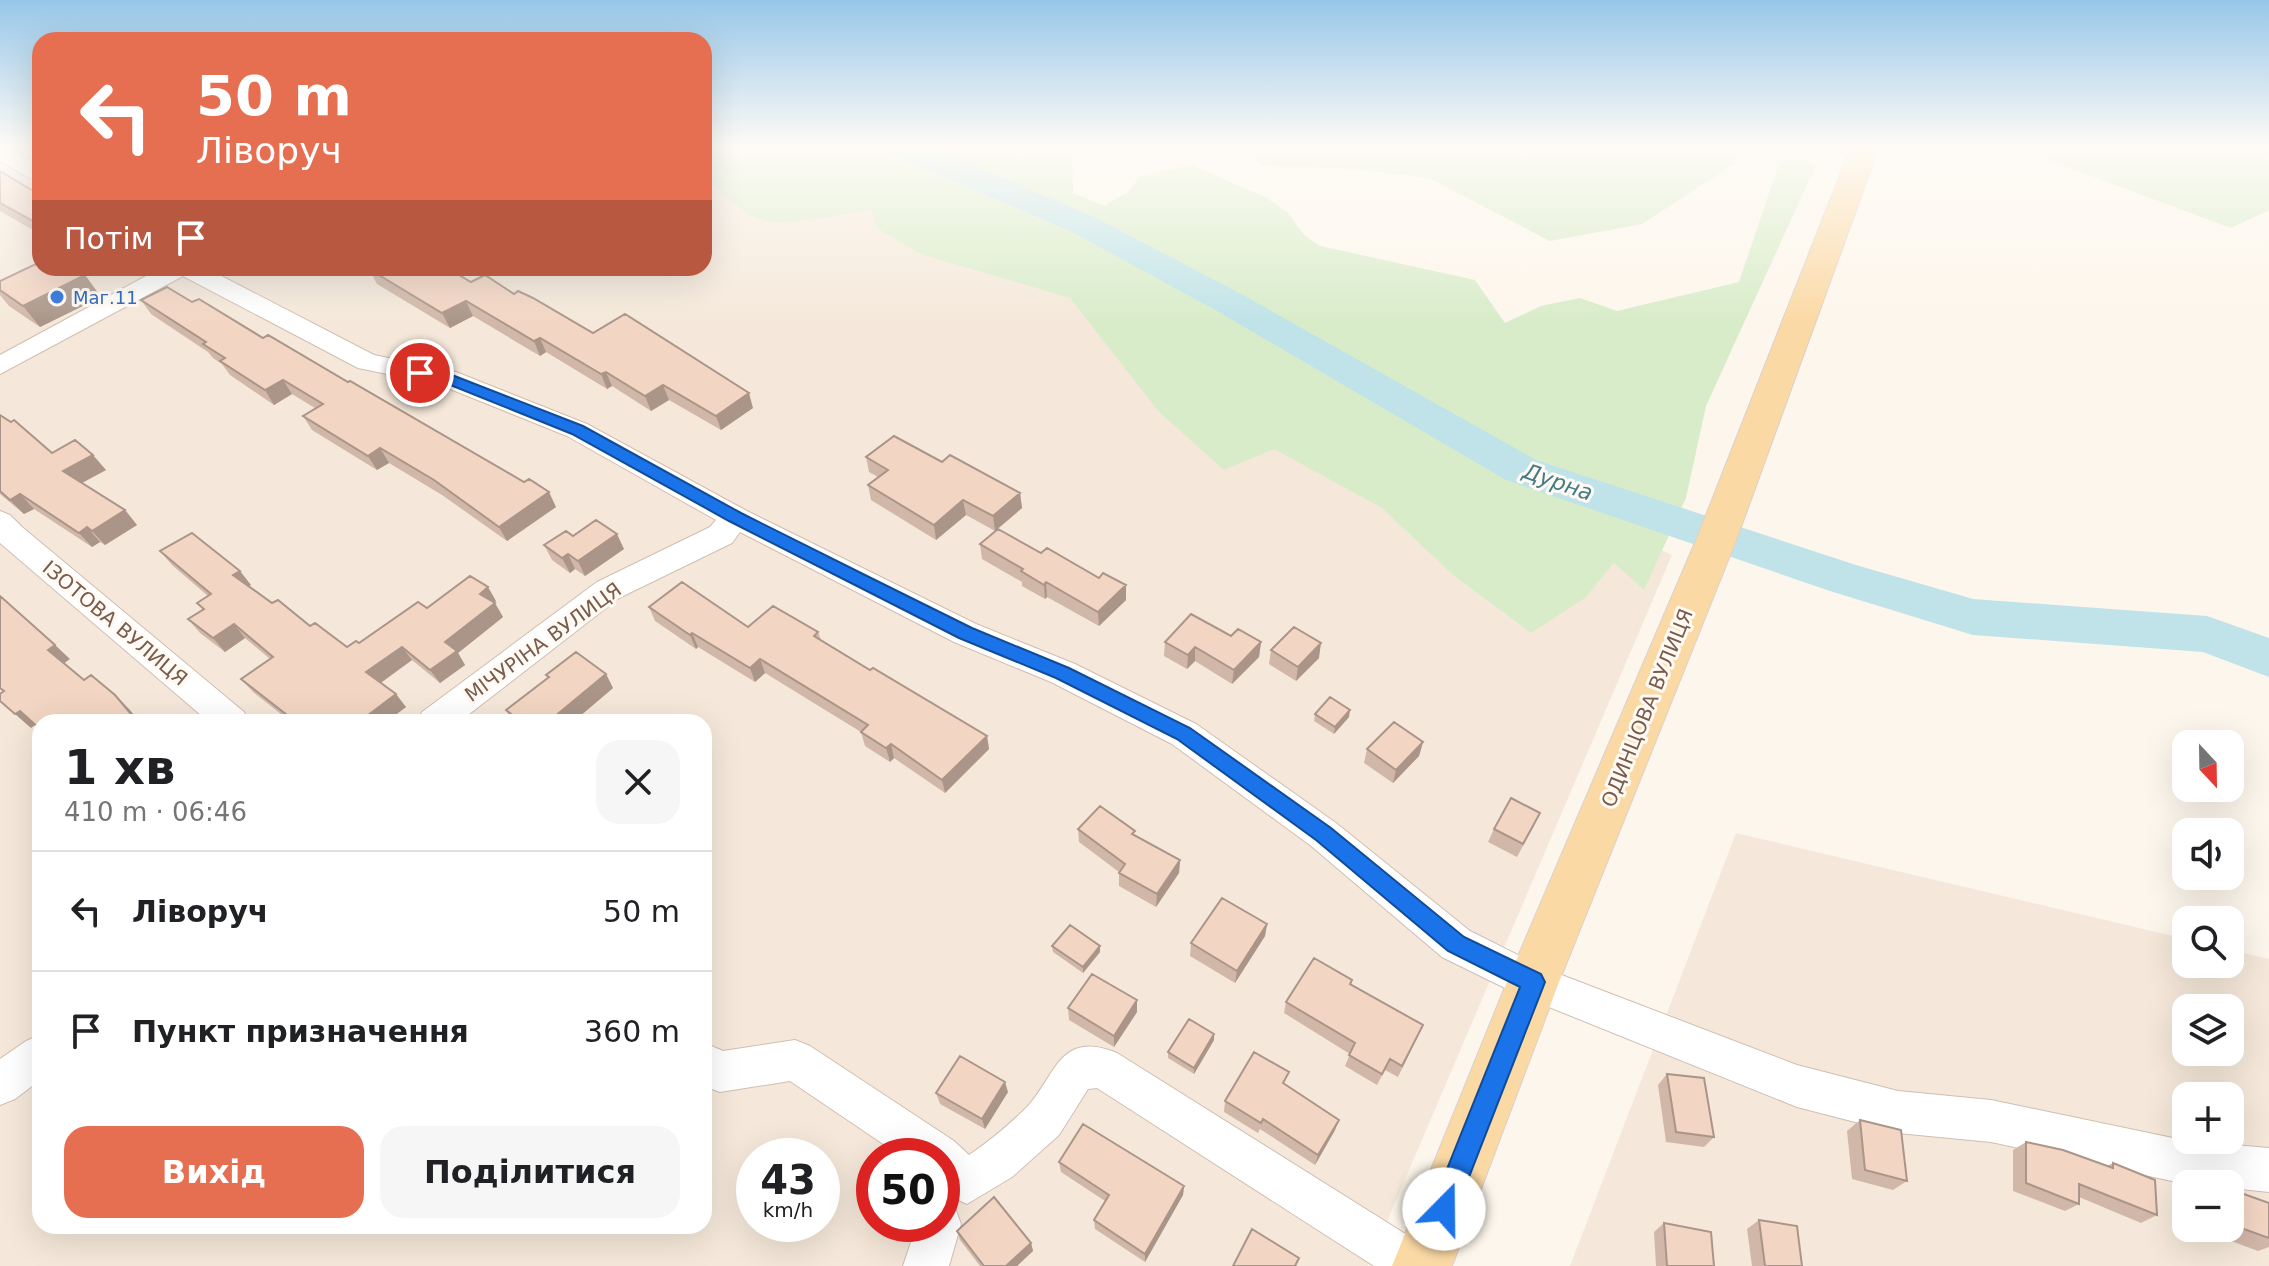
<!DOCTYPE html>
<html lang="uk">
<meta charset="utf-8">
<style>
:root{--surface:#fff;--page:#f6f6f6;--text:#202124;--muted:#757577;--line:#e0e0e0;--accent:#e76f51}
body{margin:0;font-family:"DejaVu Sans",sans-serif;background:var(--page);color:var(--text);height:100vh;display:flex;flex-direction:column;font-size:30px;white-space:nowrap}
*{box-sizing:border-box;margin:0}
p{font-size:26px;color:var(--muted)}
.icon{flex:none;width:44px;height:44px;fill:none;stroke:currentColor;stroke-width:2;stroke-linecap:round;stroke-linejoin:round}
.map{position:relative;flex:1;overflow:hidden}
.sheet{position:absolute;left:32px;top:714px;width:680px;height:520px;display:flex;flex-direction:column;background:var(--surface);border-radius:24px;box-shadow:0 8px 32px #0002}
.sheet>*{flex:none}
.banner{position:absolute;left:32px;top:32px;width:680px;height:244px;border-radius:24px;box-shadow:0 8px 32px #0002;background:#e76f51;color:#fff;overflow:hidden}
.needle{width:52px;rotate:158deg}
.tools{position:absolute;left:2172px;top:730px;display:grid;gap:16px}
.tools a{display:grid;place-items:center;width:72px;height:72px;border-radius:16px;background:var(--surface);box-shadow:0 8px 32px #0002;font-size:40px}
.speed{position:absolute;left:736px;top:1138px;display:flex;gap:16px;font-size:40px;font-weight:700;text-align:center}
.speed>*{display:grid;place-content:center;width:104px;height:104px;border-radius:50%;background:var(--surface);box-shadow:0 8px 32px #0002;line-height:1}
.speed small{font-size:20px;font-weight:400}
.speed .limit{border:12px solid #d22;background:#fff;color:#111}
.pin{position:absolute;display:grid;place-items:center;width:68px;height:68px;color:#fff;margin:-34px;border:4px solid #fff;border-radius:50%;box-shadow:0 2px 8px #0007}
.me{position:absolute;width:88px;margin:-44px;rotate:22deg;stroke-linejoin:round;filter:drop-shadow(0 0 6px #0008)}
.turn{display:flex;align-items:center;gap:28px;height:168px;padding:0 32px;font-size:36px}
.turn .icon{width:104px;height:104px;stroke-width:2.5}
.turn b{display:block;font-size:56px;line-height:68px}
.then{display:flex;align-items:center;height:76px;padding:0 32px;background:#0003;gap:16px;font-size:30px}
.round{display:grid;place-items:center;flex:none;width:84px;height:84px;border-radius:24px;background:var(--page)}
.summary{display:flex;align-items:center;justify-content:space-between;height:136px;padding:0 32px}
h1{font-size:48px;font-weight:700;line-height:60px}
.button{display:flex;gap:16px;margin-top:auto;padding:16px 32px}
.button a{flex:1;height:92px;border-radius:24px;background:var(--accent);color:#fff;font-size:32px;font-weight:700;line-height:92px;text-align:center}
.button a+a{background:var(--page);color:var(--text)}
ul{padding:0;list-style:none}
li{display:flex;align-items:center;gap:24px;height:120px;padding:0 32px;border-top:2px solid var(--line)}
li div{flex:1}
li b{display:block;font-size:30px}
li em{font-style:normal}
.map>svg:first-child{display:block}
.residential{fill:#f5e8da;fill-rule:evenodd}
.green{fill:#d8ecc9}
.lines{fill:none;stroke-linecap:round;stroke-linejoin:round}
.river{fill:#bfe3e8;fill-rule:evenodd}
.minor-casing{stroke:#d1beb0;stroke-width:2}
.major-casing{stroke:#dad1cd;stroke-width:2}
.minor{fill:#fff;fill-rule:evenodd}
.major{fill:#fbd9a5;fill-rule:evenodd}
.wall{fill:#d1b7a8}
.shaded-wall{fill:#aa9588}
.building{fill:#f3d5c3;stroke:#aa9588;stroke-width:2}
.route{fill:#1a73e8;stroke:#114b97;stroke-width:2}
.shop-dot{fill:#3f7fe0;stroke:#fffaf3;stroke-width:3}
.labels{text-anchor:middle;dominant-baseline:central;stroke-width:6;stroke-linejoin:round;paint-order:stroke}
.far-shop-label{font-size:18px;fill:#366cbe;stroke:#fffaf3;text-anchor:start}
.street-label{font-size:20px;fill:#7a5c4d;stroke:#fffaf3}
.water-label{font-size:22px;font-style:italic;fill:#437c86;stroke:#fffaf3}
</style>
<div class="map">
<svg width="2269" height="1266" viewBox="0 0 2269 1266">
<rect width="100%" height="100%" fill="#fdf6ec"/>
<path class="residential" d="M0,147H40V268H704V147L879,192L1672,555L1368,1266H0ZM40,722H704V1226H40ZM754,1156H822V1224H754ZM874,1156H942V1224H874Z
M1736,833L2186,939V964H2230V950L2269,959V1266H1570ZM2186,1008H2230V1052H2186ZM2186,1096H2230V1140H2186ZM2186,1184H2230V1228H2186Z"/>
<path class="green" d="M704,147H1072L1073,193L1104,206L1128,192L1140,176L1191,165L1265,197L1288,213L1304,235L1320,246L1475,280L1505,323L1541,306L1580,298L1617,311L1739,282L1779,164L1794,158L1816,165L1706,406L1686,498L1644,590L1614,563L1585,598L1531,633L1453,575L1382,508L1274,449L1224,470L1159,412L1070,298L921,254L878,229L871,209C846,214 781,228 759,219C742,212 727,197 713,185L704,188Z
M1229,147H1780L1740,160L1642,224L1550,241L1429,178L1354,169L1264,166Z
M2013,147H2269V210L2231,228Z"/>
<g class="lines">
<path class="river" d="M887,147H930L1096,218L1243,295L1536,460L1856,565L1973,599L2207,616L2269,638V677L2203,652L1973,635L1830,591L1506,480L1217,311L1072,232L891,154Z"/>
<defs>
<path id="minor" d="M0,147H8L40,167V184L0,161Z
M161,268H206L374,355L456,372L587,424L745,510L976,624L1075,664L1196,724L1336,823L1470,931L1546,969L1797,1065L1898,1091L1991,1100L2187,1141L2269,1148V1192L2230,1188V1184H2186L1991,1142L1898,1133L1797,1107L1519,995L1442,957L1310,845L1172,744L1051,682L954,642L740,532L732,543L619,598L459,722H417L422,712L597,582L710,527L716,520L567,436L440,385L358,368L183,276L0,374V355Z
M0,511L10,515L22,527L244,712L249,722H209L0,543Z
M40,1035V1080L15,1099L0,1105V1059L26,1041Z
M795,1040L810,1046L954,1141L969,1155C990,1141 1010,1124 1027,1107C1056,1076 1059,1029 1117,1053L1431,1250L1438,1266H1374L1097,1088L1088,1089L1059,1135L1012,1177L967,1204L952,1197L942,1188V1156H901L790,1081L720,1092L704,1086V1043L723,1051Z
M942,1203L955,1208L961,1224L949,1266H903L917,1224H942Z"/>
<path id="major" d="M1851,147H1879L1737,538L1559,982L1452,1266H1392L1507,982L1697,538Z"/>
</defs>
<use href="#minor" class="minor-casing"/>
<use href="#major" class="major-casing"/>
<use href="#minor" class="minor"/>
<use href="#major" class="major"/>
</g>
<path class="wall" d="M0,171L40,195V234L0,211Z
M369,269L471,282L514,294L593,333L753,408L721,430L669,400L651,411L612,386L607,389L546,352L540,356L473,316L450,328L377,284Z
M85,275L101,297L40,327L9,306L0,295V281Z
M141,300L192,302L263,338L556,507L507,541L442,495L389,463L377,470L312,430L303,416L315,408L292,394L274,405L230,375L222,364L213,358L208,352L151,314Z
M0,415L52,453L106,470L82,483L125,510L137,525L105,545L100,542L92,547L34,509L24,514L0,494Z
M866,457L942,462L1020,493L1022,508L995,531L966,515L936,540L871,500L868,485L878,477L869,472Z
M573,536L624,549L585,576L575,569L570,573L552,560L544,545Z
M980,544L1041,553L1099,578L1126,585V600L1099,626L1047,597L1045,599L1022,586V582L982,559Z
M160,551L251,585L248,586L272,603L347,647L359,643L427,608L496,601L494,603L503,617L458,653L465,665L440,683L412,660L381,683L406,707L386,722H291L253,692L241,679L270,659L245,638L225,652L200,633L188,619L203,610L197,603L208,596L172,565Z
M649,607L748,627L818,632L821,640L870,670L987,736L989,749L945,793L894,758L890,762L865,746L861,732L765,673L755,682L698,647L696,649L655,621Z
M1231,636L1261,642L1259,657L1232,684L1195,661L1187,669L1164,656L1165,642Z
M1271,650L1319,658L1296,681L1269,664Z
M606,674L613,688L573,722H513L506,710L548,678L546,675Z
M1315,714L1349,717L1334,734L1314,721Z
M1423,742L1419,756L1393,783L1364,763L1367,749Z
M1534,826L1517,857L1488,842L1494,829Z
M1078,829L1135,836L1180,860L1179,873L1156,907L1119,886V872L1079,842Z
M1267,924L1265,936L1235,983L1190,956L1191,943Z
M1052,946L1100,952L1083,973L1053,952Z
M1352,980L1351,985L1418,1036L1398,1077L1385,1070L1377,1085L1345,1066L1350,1054L1284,1013L1286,1002Z
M1068,1008L1137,1012L1114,1047L1069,1020Z
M1214,1034V1040L1194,1074L1168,1058V1052Z
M1667,1074L1714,1137L1704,1147L1666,1142L1658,1085Z
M1285,1085L1335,1130L1315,1165L1260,1129L1258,1133L1224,1112L1225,1101Z
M1008,1092L985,1129L940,1104L936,1093Z
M1860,1120L1907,1181L1893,1190L1852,1179L1847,1131Z
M2026,1142L2107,1166L2113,1163L2157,1215L2141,1223L2079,1197V1204L2065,1211L2013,1191V1150Z
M1059,1162L1184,1186L1183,1195L1145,1262L1095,1229L1094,1220L1105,1201L1061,1172Z
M2230,1189L2269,1203V1247L2258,1251L2207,1232V1228H2230Z
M1759,1220L1802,1266H1752L1747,1229Z
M1664,1223L1714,1266H1656L1654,1232Z
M957,1231L1031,1243L1033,1251L1017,1266H980L960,1240Z"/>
<path class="shaded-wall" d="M85,275L101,297L40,327L23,306Z
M466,301L473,316L450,328L442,313Z
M540,338L546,352L540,356L534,341Z
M606,372L612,386L607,389L601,374Z
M283,380L292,394L274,405L265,390Z
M663,385L669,400L651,411L645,396Z
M749,393L753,408L721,430L716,416Z
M380,448L389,463L377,470L368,456Z
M93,455L106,470L76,486L63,471Z
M549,492L556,507L507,541L499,527Z
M1020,493L1022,508L995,531L993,516Z
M20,494L34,509L24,514L10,500Z
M963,500L966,515L936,540L934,525Z
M125,510L137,525L105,545L92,531Z
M87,527L100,542L92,547L79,533Z
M617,534L624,549L585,576L578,561Z
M568,554L575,569L570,573L562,558Z
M240,571L251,585L244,589L233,575Z
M1046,582L1047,597L1045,599L1044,585Z
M1126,585V600L1099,626L1098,612Z
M488,587L496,601L488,608L480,594Z
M495,603L503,617L458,653L465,665L440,683L430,670L445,642Z
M234,624L245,638L225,652L213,638Z
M692,633L698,647L696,649L690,635Z
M1261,642L1259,657L1232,684L1234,670Z
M1321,643L1319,658L1296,681L1298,667Z
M55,645L70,659L63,664L48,650Z
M402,647L412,660L376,686L366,672Z
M1195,647V661L1187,669L1188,655Z
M760,659L765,673L755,682L750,668Z
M606,674L613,688L573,722H548Z
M396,694L406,707L386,722H359Z
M115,695L129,709L140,722H118Z
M1350,710L1349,717L1334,734L1335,727Z
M20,711L35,725L31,728L15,714Z
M987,736L989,749L945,793L942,780Z
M1423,742L1419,756L1393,783L1396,770Z
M891,744L894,758L890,762L886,748Z
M1180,860L1179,873L1156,907L1157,894Z
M1267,924L1265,936L1235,983L1237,971Z
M1100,946V952L1083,973V967Z
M704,979L709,988L704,993Z
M1137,1000V1012L1114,1047V1036Z
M1214,1034V1040L1194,1074V1068Z
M1005,1082L1008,1092L985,1129L982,1119Z
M1339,1120L1335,1130L1315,1165L1318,1155Z
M1184,1186L1183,1195L1145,1262V1254Z
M1031,1243L1033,1251L1017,1266H1006Z"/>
<path class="building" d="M0,171L40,195V225L0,203Z
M40,262V268H73L85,275L23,306L0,290V281Z
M372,268H447L471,282L485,275L514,294L518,291L533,298L593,333L625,314L749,393L716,416L663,385L645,396L606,372L601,374L540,338L534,341L466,301L442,313L369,269Z
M167,287L192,302L199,299L263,338L268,335L348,382L350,381L524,482L529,479L549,492L499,527L434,480L380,448L368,456L303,416L323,404L283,380L265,390L220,361L225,358L203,344L206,342L141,300Z
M0,415L11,422L14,420L52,453L75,440L93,455L63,471L125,510L92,531L87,527L79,533L20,494L10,500L0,491Z
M894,436L942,462L950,455L1020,493L993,516L963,500L934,525L868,485L888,470L866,457Z
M596,520L617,534L578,561L568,554L562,558L544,545L566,531L573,536Z
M998,529L1041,553L1047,548L1099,578L1103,573L1126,585L1098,612L1046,582L1044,585L1021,571L1023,569L980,544Z
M192,533L240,571L233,575L272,603L278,600L310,626L315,623L347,647L356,641L359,643L418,602L427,608L470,576L488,587L480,594L495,603L445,642L457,651L430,670L402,647L366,672L396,694L359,722H296L241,679L273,657L234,624L213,638L188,619L204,609L197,603L211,594L160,551Z
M682,582L748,627L773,606L818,632L814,636L870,670L873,668L987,736L942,780L891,744L886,748L861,732L868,725L760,659L750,668L692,633L690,635L649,607Z
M0,596L55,645L48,650L84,680L91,675L115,695L131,714L118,722H40V729L20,711L15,714L0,701V694L4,691L0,688Z
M1191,614L1231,636L1238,629L1261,642L1234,670L1195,647L1188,655L1165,642Z
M1294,627L1321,643L1298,667L1271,650Z
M576,652L606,674L548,722H521L506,710L549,677L546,675Z
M1330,697L1350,710L1335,727L1315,714Z
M1394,722L1423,742L1396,770L1367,749Z
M1511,798L1540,813L1523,844L1494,829Z
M1100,806L1135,831L1132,834L1180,860L1157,894L1119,873L1125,864L1078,829Z
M1222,898L1267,924L1237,971L1191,943Z
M1070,925L1100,946L1083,967L1052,946Z
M1314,958L1352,980L1350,984L1423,1025L1402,1066L1390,1059L1382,1074L1349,1055L1355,1043L1286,1002Z
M1092,974L1137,1000L1114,1036L1068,1008Z
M1189,1019L1214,1034L1194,1068L1168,1052Z
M1254,1052L1289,1072L1283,1083L1339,1120L1318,1155L1263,1119L1261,1123L1225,1101Z
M960,1056L1005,1082L982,1119L936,1093Z
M1667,1074L1704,1078L1714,1137L1676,1132Z
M1860,1120L1901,1130L1907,1181L1865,1170Z
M1083,1124L1184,1186L1145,1254L1094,1220L1109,1195L1059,1162Z
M2026,1142L2063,1150L2113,1168V1163L2155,1180L2157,1215L2079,1184V1204L2026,1183Z
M2230,1189L2269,1203V1238L2230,1224Z
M994,1197L1031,1243L1006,1266H984L957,1231Z
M1759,1220L1797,1226L1802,1266H1765Z
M1664,1223L1711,1232L1714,1266H1667Z
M1252,1229L1299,1258L1295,1266H1233Z"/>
<linearGradient id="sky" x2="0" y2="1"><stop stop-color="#97c7e8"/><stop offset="0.45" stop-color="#fefbf6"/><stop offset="1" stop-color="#fefbf6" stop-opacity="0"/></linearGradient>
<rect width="2269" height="324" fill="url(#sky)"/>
<path class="route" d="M420,368L452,375L583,426L741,513L869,577L972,628L1069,668L1190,728L1331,828L1464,937L1541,974L1545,982L1453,1218L1444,1222L1435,1218L1431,1209L1520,987L1448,951L1316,840L1177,739L1056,678L959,638L857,586L729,521L572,434L443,382L415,376V369Z"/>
<circle class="shop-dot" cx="57" cy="297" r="8"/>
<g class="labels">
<g class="far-shop-label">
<text x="73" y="297">Маг.11</text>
</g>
<g class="street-label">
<text transform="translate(115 623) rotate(40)">ІЗОТОВА ВУЛИЦЯ</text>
<text transform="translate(543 642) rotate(-36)">МІЧУРІНА ВУЛИЦЯ</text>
<text transform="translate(1647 708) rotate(-68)">ОДИНЦОВА ВУЛИЦЯ</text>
</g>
<g class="water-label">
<text transform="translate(1558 482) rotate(19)">Дурна</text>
</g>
</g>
</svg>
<div class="tools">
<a><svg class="needle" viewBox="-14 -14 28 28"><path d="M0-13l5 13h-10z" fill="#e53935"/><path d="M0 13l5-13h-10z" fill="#757577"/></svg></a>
<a><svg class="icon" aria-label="sound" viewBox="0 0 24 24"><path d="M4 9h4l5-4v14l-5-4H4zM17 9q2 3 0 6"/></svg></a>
<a><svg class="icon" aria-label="search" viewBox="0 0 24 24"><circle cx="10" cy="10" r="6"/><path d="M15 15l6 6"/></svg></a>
<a><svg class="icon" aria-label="layers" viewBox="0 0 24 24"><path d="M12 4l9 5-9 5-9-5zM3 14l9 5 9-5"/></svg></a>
<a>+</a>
<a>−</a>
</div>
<div class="speed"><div>43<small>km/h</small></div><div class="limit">50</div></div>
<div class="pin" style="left:420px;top:373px;background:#d93025"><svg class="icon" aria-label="arrive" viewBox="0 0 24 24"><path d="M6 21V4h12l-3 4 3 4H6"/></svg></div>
<svg class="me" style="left:1444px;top:1209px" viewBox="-20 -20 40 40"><circle r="19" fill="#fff"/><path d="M0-13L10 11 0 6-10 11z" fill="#1a73e8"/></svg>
<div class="banner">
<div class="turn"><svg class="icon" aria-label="left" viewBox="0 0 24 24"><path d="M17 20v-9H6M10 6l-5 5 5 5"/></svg><div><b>50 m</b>Ліворуч</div></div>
<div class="then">Потім<svg class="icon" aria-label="arrive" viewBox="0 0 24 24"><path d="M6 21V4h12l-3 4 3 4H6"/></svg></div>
</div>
<section class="sheet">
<div class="summary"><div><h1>1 хв</h1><p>410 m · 06:46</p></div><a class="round"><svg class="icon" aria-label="close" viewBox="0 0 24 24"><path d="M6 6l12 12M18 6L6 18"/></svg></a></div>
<ul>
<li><svg class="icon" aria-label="left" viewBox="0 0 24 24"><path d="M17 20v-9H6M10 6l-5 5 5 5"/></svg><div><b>Ліворуч</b></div><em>50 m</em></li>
<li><svg class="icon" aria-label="arrive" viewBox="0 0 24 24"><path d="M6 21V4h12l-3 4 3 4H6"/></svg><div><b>Пункт призначення</b></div><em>360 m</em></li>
</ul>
<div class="button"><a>Вихід</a><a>Поділитися</a></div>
</section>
</div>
